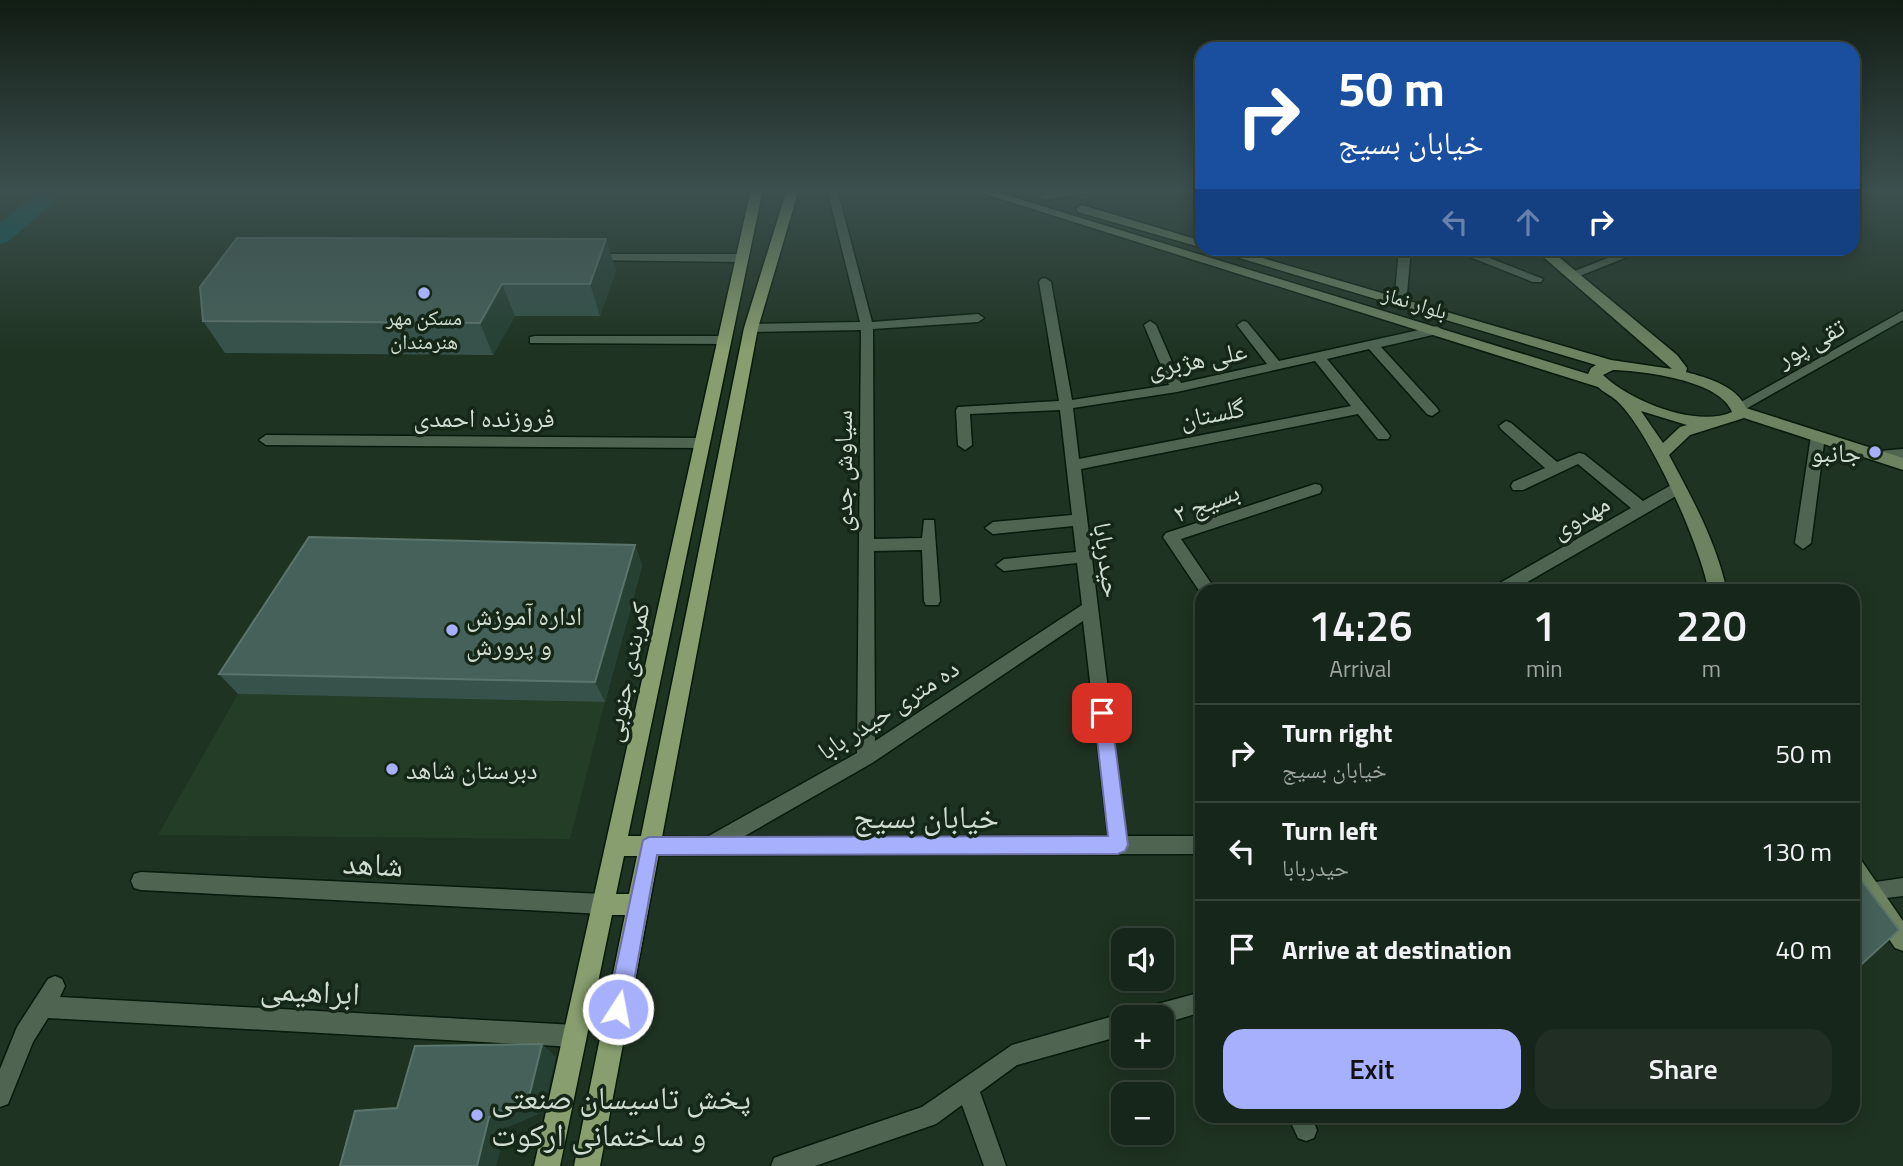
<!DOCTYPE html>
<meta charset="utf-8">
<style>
:root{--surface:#17261a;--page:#202e23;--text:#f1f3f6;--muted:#9ea5a2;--line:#364339;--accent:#a7b0fc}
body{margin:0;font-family:"Titillium Web","Noto Naskh Arabic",sans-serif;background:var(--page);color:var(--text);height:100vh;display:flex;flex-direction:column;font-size:26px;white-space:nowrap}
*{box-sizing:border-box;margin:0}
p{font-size:23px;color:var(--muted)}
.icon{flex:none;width:38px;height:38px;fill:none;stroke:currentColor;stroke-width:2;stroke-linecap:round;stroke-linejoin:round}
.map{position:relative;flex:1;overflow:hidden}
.side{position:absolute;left:1195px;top:584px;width:665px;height:539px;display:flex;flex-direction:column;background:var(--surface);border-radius:21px;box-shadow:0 4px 18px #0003,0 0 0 2px var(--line)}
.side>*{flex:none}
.hud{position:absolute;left:1195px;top:42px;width:665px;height:214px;border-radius:21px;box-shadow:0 4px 18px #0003,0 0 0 2px var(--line);background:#1a4fa0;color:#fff;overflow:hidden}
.controls{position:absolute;left:1111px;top:928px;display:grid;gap:14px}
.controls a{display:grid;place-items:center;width:63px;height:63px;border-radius:14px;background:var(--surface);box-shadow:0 4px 18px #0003,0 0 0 2px var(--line);font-size:35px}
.pin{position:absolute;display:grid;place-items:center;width:60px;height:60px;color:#fff;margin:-30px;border-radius:14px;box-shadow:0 4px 10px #0006}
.me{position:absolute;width:77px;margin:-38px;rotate:11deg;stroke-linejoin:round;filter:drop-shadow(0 0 5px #0008)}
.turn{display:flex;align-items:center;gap:24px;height:147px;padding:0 28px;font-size:32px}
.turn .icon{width:91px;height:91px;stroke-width:2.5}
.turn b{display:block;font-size:49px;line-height:60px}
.lanes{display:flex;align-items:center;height:66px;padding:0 28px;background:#0003;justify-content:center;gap:35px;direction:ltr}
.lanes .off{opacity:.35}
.eta{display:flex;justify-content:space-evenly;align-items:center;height:119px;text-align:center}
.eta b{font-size:42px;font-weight:600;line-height:49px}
.cta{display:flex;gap:14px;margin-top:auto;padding:14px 28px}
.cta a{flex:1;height:80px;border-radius:21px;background:var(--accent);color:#111;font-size:28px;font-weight:600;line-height:80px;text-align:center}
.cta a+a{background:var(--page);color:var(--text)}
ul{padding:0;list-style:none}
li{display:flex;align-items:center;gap:21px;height:98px;padding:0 28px;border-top:2px solid var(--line)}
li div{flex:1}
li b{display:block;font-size:26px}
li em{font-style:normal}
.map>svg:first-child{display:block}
.built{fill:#243d27}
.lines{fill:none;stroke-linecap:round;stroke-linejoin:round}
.river{fill:#00595e;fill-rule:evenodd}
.minor-casing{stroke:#071a0b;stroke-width:3}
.secondary-casing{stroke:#071a0b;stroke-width:3}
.primary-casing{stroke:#071a0b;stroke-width:3}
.minor{fill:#4f6552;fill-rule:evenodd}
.secondary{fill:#6c8260;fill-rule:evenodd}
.primary{fill:#889e6e;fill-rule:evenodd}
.wall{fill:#36524a}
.shaded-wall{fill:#264034}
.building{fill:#466159;stroke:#5c756c;stroke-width:2}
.route{fill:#a7b0fc;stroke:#6d72a4;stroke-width:2}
.poi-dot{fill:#a7b0fc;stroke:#152818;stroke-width:2.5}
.labels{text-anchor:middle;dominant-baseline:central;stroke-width:7;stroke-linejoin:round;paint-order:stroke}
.far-street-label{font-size:21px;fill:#d1ddd2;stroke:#152818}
.far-poi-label{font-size:21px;fill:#d1ddd2;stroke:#152818}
.street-label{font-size:26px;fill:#d1ddd2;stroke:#152818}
.poi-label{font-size:26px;fill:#d1ddd2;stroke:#152818;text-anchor:start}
.near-street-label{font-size:32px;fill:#d1ddd2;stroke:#152818}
.near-poi-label{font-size:32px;fill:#d1ddd2;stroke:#152818;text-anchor:start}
</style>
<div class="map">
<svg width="1903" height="1166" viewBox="0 0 1903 1166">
<rect width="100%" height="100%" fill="#1f3322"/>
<path class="built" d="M238,694L605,702L570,839L158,835Z"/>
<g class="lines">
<path class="river" d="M42,189H69L9,241L0,244V223Z"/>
<defs>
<path id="minor" d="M827,189H837L872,322L978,314L984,318L978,322L873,329L874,539L922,538L924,520H934L940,601L938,605H926L924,601L922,550L874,551L875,741L1082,605L1077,563L1004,571L996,565L1004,559L1076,552L1073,526L993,534L985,528L993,522L1072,515L1060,410L970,414L972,445L965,450L958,445L956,410L958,407L1059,401L1039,282L1041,279L1045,278L1051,282L1072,400L1169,385L1144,325L1150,321L1156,325L1181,383L1267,364L1237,325L1243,321L1247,322L1279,361L1437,326L1443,330L1441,333L1381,347L1437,408L1439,411L1432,416L1427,414L1369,349L1327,359L1388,433L1390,436L1388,439H1378L1358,414L1081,469L1126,836H1202V854L649,855L642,852L640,846L642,840L649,837H707L857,753L861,330L751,332L745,328L751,324L860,322ZM1315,361L1351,406L1079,459L1073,408L1177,392ZM1083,621L1108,836L743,837L872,763Z
M1075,189H1100L1095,192L1044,200L1038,197L1044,194Z
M1399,248H1411L1406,305L1400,309L1394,305Z
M1447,248H1464L1543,279L1541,282H1533Z
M1633,248H1650L1577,277L1573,278L1567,274Z
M591,254H742L748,258L742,262L587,260V256Z
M1903,311V320L1744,410H1734L1732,407Z
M535,336H724L730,340L724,344L530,343V337Z
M1506,421L1511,423L1557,462L1579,453L1584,454L1643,501L1673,484L1678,483L1685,488L1683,492L1512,591H1500L1498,587L1500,583L1631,508L1578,464L1523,490H1513L1511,486L1513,482L1545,468L1501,429L1499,426Z
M1818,431L1825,436L1811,543L1803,549L1795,543L1811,436Z
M266,435L702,438L709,443L702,448L266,445L259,440Z
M1903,449V459L1878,461L1871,456L1878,451Z
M1315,484L1320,485L1322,489L1320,493L1181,539L1217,592H1202V595L1163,537L1166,533Z
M1391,585L1397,587L1400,592H1383L1385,587Z
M141,872L603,894L610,897L613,904L610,911L603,914L141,890L134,888L131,881L134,874Z
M1903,878V896L1869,900L1862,898L1859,891L1862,884Z
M55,976L62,979L65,986L60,997L575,1025L583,1028L586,1036L583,1044L575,1047L48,1018L33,1042L8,1104L0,1107V1069L17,1027L48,979Z
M1202,992V1012L1162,1024V1017H1140L1143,1010L1150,1006Z
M1124,1013L1132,1017H1124V1035L1017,1065L980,1092L1006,1166H984L962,1105L936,1124L815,1166H771L774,1158L782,1155L922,1107L1012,1045Z
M1288,1116H1311L1317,1130L1314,1138L1306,1141L1298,1138Z"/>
<path id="secondary" d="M969,189H987L1588,374L1591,368L1596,365L1206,248H1228L1611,360L1672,369L1533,248H1548L1677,355L1687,368L1686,372C1708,378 1737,386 1746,408L1903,458V470L1744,418L1690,435L1669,455C1692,498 1717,543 1727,592H1709C1700,545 1650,431 1616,400C1610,395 1603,392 1598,387ZM1613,370C1643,371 1720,380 1732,412C1696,428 1630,401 1603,375ZM1641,411L1687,425L1680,427L1663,443Z
M1082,205L1202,241L1203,248L1078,212L1076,209Z
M1853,857L1861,860L1903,921V951L1895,948L1853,886Z"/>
<path id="primary" d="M751,189H763L628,836H641L744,328L787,189H799L758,328L600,1166H574L625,915H612L560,1166H534ZM624,856H637L629,894H616Z"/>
</defs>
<use href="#minor" class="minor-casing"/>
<use href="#secondary" class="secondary-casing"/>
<use href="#primary" class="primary-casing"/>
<use href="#minor" class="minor"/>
<use href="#secondary" class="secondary"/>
<use href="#primary" class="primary"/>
</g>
<path class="wall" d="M616,270L600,316H515L493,355L225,353L203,321Z
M635,545L642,566L605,702L238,694L219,674Z
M1626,1116H1651L1633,1124Z"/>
<path class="shaded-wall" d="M606,239L616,270L600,316L590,284Z
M502,284L515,316L493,355L480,323Z
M635,545L642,566L605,702L595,682Z
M542,1044L556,1057L543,1112L506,1128L496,1166H477L489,1117Z"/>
<path class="building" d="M237,238L606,239L590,284H502L480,323L203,321L200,287Z
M309,537L635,545L595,682L219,674Z
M1853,873L1858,876L1899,930L1853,972Z
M542,1044L528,1101L489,1117L477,1166H340L355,1111L397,1108L415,1046Z"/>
<linearGradient id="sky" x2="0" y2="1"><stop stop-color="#111c13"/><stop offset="0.54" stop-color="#3c504f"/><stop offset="1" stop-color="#3c504f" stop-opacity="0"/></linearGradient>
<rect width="1903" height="352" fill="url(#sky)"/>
<path class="route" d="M1102,706L1111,713L1128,845L1125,851L1118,854L657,855L629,1009L626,1017L618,1020L611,1017L607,1009L643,840L649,837L1108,836L1094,713Z"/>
<g class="poi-dot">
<circle cx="424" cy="293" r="7"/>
<circle cx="1875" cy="452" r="7"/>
<circle cx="452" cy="630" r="7"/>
<circle cx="392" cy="769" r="7"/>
<circle cx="477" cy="1115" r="7"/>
</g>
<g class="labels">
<g class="far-street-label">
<text transform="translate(1415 302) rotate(17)">بلوار نماز</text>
</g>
<g class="far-poi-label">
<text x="424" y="317">مسکن مهر<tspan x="424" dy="24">هنرمندان</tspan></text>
</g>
<g class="street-label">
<text transform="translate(1810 342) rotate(-29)">تقی پور</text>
<text transform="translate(1197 359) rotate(-11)">علی هژبری</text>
<text transform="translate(1212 413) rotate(-11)">گلستان</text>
<text x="484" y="417">فروزنده احمدی</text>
<text transform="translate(842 471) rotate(-90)">سیاوش جدی</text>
<text transform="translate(1206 502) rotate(-21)">بسیج ۲</text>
<text transform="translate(1580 516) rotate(-30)">مهدوی</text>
<text transform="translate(1108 560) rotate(82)">حیدربابا</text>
<text transform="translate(626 672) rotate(-78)">کمربندی جنوبی</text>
<text transform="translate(888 709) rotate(-33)">ده متری حیدر بابا</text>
</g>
<g class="poi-label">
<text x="1861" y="452" text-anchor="end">جانبو</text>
<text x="466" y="615">اداره آموزش<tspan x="466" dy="30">و پرورش</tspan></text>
<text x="406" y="769">دبرستان شاهد</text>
</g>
<g class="near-street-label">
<text x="926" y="816">خیابان بسیج</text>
<text transform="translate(373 863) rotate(3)">شاهد</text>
<text transform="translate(310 990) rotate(3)">ابراهیمی</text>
</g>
<g class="near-poi-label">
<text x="491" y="1097">پخش تاسیسان صنعتی<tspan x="491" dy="37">و ساختمانی ارکوت</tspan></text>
</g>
</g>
</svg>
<div class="controls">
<a><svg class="icon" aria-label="sound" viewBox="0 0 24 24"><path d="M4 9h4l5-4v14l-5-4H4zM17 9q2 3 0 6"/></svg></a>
<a>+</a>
<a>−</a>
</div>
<div class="pin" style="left:1102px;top:713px;background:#d93025"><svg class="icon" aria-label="arrive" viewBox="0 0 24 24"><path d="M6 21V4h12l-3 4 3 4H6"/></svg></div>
<svg class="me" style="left:618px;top:1009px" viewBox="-20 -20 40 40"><circle r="17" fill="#a7b0fc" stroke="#fff" stroke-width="3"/><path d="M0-11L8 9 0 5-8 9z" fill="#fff"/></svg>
<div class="hud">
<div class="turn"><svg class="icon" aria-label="right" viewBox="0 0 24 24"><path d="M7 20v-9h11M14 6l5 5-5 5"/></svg><div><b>50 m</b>خیابان بسیج</div></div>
<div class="lanes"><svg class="icon off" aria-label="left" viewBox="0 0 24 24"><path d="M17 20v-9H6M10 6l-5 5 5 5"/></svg><svg class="icon off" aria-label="ahead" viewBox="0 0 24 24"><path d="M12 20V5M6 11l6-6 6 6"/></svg><svg class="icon" aria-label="right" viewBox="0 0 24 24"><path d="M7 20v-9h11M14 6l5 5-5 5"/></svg></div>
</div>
<section class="side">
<div class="eta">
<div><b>14:26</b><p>Arrival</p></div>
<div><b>1</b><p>min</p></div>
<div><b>220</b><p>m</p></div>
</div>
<ul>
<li><svg class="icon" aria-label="right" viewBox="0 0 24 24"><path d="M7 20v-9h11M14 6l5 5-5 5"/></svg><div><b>Turn right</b><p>خیابان بسیج</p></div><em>50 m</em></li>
<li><svg class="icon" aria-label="left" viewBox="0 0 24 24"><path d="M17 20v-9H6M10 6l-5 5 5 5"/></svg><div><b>Turn left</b><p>حیدربابا</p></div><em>130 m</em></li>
<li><svg class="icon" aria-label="arrive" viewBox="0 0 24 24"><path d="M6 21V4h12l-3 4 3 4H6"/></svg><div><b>Arrive at destination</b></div><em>40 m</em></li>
</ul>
<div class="cta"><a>Exit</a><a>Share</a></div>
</section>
</div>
